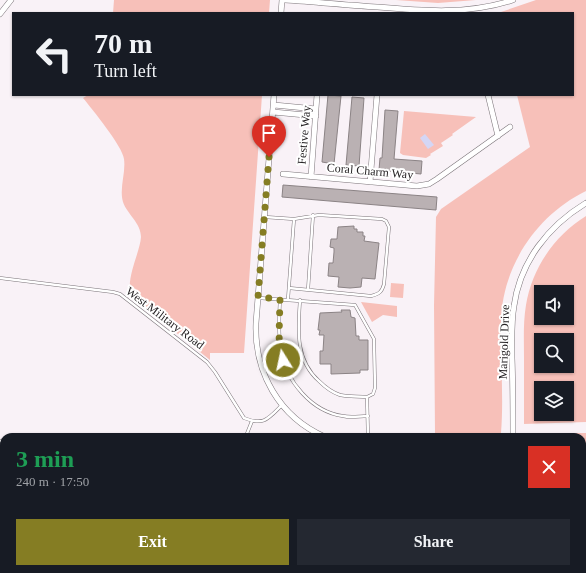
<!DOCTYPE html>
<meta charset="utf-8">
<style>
:root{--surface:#171b24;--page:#242831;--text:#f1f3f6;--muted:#9ea1a6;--accent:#857d23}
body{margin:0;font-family:"Times New Roman",serif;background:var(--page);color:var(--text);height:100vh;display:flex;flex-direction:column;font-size:15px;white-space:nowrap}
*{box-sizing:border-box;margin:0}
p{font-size:13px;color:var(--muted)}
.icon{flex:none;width:22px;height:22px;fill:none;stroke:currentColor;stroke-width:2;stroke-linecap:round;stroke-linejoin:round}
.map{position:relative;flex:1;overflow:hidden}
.drawer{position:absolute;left:0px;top:433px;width:586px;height:140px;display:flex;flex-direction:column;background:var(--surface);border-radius:12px 12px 0 0;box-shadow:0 1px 3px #0004}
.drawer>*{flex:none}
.guide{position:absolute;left:12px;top:12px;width:562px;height:84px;border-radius:0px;box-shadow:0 1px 3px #0004;background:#171b24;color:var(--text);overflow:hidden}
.fabs{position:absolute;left:534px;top:285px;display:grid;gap:8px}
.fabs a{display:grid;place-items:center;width:40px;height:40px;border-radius:0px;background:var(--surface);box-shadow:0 1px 3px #0004;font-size:20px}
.pin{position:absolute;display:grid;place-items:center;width:34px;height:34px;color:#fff;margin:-41px -17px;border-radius:50% 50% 50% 0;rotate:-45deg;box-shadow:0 0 4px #0007}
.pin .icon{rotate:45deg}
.me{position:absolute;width:44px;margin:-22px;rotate:350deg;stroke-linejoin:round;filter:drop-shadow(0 0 3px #0008)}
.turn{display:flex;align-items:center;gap:14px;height:84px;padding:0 16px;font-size:18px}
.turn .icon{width:52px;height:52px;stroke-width:2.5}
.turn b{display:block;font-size:28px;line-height:34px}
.round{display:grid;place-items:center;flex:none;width:42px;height:42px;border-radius:0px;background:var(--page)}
.overview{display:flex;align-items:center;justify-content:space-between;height:68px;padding:0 16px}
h1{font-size:24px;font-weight:600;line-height:30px;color:#1e9e55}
.button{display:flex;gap:8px;margin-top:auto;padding:8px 16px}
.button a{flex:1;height:46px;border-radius:0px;background:var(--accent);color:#fff;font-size:16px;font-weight:600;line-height:46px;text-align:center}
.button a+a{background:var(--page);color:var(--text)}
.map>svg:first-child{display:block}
.green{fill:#f7c0b9;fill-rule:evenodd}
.water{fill:#d4d6f5}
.building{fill:#bab1b3;stroke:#8b8385}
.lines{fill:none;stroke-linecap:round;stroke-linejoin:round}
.service-casing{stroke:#7b7479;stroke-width:3.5}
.minor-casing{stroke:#7b7479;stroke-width:6}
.service{stroke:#fff;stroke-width:2.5}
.minor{stroke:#fff;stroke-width:5}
.route{stroke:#857d23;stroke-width:7;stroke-dasharray:0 12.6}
.labels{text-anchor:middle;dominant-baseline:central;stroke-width:4;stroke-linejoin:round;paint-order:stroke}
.street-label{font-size:12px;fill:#252224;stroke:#fff}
</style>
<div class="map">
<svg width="586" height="573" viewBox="0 0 586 573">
<rect width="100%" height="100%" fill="#f9f2f7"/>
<path class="green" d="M114,0H270L269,13H113Z
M396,0H476L438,3Z
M536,0H586V191C537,215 503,265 501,320C500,357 504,396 501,433L435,435L434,305L436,217L441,209L530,147L517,95H573V13H498Z
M88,95H262L244,353H210V360L132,297C124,281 140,253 141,237C141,223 127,214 123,202C119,188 126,173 124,159C123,147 92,109 83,98Z
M404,111L476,117L452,134L453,135L441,143L443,146L430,154L431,155L426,158L403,155L400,153Z
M586,216V422L524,424C524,402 524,381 524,359C524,341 523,323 526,305C532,268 555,235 586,216ZM541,292H567V318H541ZM541,340H567V366H541ZM541,388H567V414H541Z
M391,283L404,284L403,298L390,297Z
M361,302L397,306V317L383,315L372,322Z
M556,433H586V573H514V569H582V437H543L546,435Z"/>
<path class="water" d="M425,134L434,145L428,149L420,138Z"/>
<path class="building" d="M328,95L341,96L334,164L322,162Z
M352,97L364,98L359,166L346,165Z
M385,110L398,111L394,159L422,161L421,174L379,170L380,158H382Z
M283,185L437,197L436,210L282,197Z
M354,226V229H357V232H363V236H365L364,241L379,243L375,279L362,278L361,287L350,288L338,287L339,277L328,276L329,263H333L334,252V248L330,247L331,239H337L338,227Z
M341,310H350L351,317L355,318L356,336H359V340H368V370H360V373L331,374V364H320V351H323L324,335H319L320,330H318L320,313L342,312Z"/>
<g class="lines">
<defs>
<path id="service" d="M265,217L294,219
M0,278L113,292L120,294L207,362L215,372L244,418C264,426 268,419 282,405
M308,290L313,215
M259,298L355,305L374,339L375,388L373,394L367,397L368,437
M280,299C279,316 278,334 281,351C286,381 312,412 343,416C351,418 360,416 368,416
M288,299L294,219L319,215L382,219L386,221L389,227L384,284C382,292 379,294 371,296L289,288
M300,300C298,330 295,360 319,381C325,387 331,392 340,395C349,397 358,396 367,397
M244,437L246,436L252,421
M0,441H4
M102,573L103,569
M190,573V569"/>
<path id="minor" d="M285,0C316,2 346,5 377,7C423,11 468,15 513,0
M281,13L282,0
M0,14L11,0
M274,95L256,323C254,372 279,417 325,437
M488,95L498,136
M274,105L316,109
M273,112L316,116
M283,174L417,186L429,184L437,179L510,127
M311,177L317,95
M370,182L377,95
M513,437C513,411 513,384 512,358C512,341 511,323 514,306C520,262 548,226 586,203
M512,573V569"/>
</defs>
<use href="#service" class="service-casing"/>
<use href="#minor" class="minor-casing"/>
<use href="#service" class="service"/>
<use href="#minor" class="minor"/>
</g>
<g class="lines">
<path class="route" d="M269,157L258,297L280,299L279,337L283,360"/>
</g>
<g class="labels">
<g class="street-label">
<text transform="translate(304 135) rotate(-85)">Festive Way</text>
<text transform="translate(370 171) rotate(5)">Coral Charm Way</text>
<text transform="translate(165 318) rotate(37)">West Military Road</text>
<text transform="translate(504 342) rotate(-88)">Marigold Drive</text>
</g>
</g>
</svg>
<div class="fabs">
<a><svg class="icon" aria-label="sound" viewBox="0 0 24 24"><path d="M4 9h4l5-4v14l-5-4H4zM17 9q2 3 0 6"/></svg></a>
<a><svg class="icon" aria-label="search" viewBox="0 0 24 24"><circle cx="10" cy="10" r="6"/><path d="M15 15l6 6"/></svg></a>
<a><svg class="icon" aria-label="layers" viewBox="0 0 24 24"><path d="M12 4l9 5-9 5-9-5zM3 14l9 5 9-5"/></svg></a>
</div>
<div class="pin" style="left:269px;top:157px;background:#d93025"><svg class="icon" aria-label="arrive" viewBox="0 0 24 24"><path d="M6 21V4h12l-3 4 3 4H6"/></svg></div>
<svg class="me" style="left:283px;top:360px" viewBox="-20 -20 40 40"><circle r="17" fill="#857d23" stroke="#fff" stroke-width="3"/><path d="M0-11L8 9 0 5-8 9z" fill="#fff"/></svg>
<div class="guide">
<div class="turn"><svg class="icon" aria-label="left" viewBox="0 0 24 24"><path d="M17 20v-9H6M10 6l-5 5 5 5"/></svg><div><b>70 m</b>Turn left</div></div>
</div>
<section class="drawer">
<div class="overview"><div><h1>3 min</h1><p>240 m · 17:50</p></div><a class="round" style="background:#d93025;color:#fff"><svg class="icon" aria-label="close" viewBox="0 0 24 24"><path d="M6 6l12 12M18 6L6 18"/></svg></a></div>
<div class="button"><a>Exit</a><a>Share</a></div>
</section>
</div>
